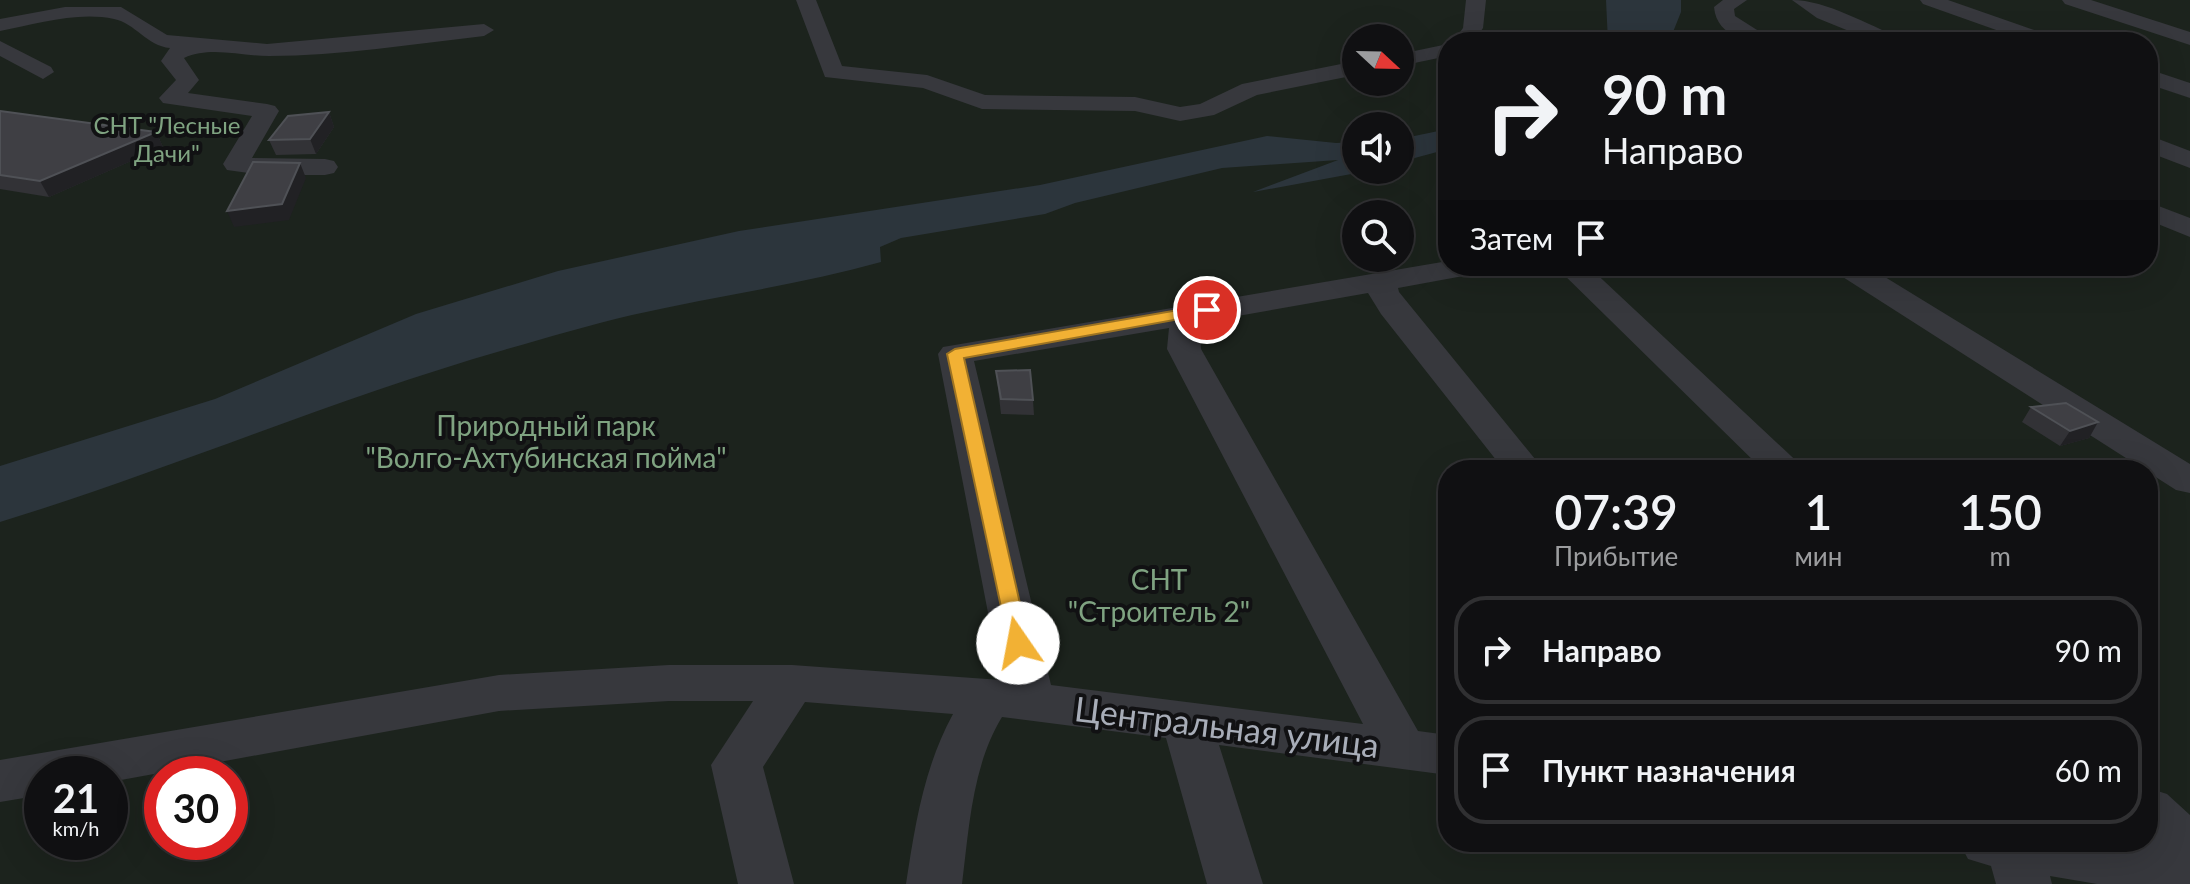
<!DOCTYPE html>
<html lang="ru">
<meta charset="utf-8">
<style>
:root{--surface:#101012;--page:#1e1e20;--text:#f1f3f6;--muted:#9c9d9f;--line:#303032}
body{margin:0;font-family:Lato,sans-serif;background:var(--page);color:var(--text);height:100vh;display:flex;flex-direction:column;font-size:30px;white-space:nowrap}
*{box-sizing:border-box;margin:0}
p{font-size:26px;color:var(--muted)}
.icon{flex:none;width:44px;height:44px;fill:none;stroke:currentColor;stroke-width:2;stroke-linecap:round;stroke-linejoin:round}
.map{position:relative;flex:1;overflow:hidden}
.details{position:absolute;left:1438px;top:460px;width:720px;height:392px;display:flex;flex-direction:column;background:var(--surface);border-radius:32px;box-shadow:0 8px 32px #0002,0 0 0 2px var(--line)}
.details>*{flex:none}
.top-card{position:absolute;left:1438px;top:32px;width:720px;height:244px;border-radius:32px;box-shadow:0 8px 32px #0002,0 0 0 2px var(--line);background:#101012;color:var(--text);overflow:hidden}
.needle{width:52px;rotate:112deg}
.fabs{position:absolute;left:1342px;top:24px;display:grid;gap:16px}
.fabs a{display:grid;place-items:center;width:72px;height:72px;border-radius:50%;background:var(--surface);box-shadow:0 8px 32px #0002,0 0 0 2px var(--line);font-size:40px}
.speed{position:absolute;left:24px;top:756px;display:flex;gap:16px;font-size:40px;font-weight:700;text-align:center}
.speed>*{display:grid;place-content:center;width:104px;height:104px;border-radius:50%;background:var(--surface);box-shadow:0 8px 32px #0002,0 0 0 2px var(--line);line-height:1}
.speed small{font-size:20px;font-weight:400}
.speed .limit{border:12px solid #d22;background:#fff;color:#111}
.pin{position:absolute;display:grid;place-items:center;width:68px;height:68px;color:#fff;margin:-34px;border:4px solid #fff;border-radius:50%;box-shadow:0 2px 8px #0007}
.me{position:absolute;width:88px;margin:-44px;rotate:348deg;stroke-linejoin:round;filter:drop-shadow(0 0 6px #0008)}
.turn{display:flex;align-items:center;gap:28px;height:168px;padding:0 32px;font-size:36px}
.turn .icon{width:104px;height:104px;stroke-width:2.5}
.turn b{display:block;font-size:56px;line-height:68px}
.then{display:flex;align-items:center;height:76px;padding:0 32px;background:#0003;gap:16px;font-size:30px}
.eta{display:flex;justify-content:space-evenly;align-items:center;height:136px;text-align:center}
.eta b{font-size:48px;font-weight:600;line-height:56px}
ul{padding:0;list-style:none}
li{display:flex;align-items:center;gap:24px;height:108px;margin:0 16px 12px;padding:0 16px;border:4px solid var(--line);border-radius:32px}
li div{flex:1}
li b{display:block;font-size:30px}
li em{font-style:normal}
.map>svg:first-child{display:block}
.green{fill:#1c231d;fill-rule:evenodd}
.water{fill:#2c353c}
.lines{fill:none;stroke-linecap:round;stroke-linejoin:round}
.minor{fill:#37383d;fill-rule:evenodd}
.wall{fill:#323236}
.shaded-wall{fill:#212124}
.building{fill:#3f3f44;stroke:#4f5156;stroke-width:2}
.route{fill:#f2b134;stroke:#9d7322;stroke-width:2}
.labels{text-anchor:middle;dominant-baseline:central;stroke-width:8;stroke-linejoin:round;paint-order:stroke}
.far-park-label{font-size:24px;fill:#7fa381;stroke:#111113}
.park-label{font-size:28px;fill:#7fa381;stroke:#111113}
.near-street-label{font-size:34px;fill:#a8adb8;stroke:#111113}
</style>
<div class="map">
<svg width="2190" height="884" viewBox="0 0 2190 884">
<rect width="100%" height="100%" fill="#161618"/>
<path class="green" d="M0,0H2190V884H0ZM1356,38H1400V82H1356ZM1448,42H2148V266H1448ZM1356,126H1400V170H1356ZM1356,214H1400V258H1356ZM1448,470H2148V842H1448ZM42,774H110V842H42ZM162,774H230V842H162Z"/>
<path class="water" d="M1606,0H1681V12L1669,42H1608Z
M1448,129V149L1400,162V139Z
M1267,136L1336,143L1356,142V170H1373L1253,192L1338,160L1222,168L1075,203L1045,214L901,238L880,247L881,262C799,285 715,296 632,315C589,325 546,338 504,350C333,399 170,470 0,522V466L215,399L416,314L558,271L739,231L1040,185Z"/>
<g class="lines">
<path class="minor" d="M796,0H816L842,66L927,75L985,95L1135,97L1180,107L1200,104L1242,84L1356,61V75L1257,95L1214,115L1180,121L1135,111L982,109L923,88L825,77Z
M1466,0H1486L1483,28L1473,42H1453L1463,28Z
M1723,0H1747L1734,9L1735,16L1776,42C1751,42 1717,39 1714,7Z
M1792,0C1826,0 1868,25 1901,38L1904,42H1876L1817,18Z
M1920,0H1948L2057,38L2060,42H2030L1923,4Z
M2062,0H2091L2190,32V45L2065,4Z
M65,7H121L167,35L267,44L484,24L494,30L484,36C413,44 340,56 269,56C239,56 211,46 184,58L199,80L188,93L267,104L275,106L279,111L252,158L325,159L334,161L338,167L334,173L325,175H263L227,170L223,164L252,116L163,103L159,98L176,80L161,61L170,48C147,46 135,23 114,19C78,11 36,24 0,31V19Z
M0,41L51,67L54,72L43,79L0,56Z
M1448,44V56L1400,66V54Z
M2148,69L2190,83V98L2148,84Z
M2148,135L2190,151V168L2148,152Z
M2148,202L2190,218V237L2148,220Z
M1448,261V266H1489L1485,272L1398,288L1399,292L1544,470H1504L1381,314L1368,293L1215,320L1200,334L1201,349L1418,731L1448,735V775L1219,745L1263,884H1207L1166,738L1002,717C972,766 969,829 962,884H906C915,825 924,767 953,714L805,702L763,767L794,884H738L711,765L753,701H669L499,711L110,782V774H42V795L0,802V760L499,675L669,665H792L1001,680L938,354L943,347ZM1169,328L1167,349L1363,724L1051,685L974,361Z
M1555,266H1588L1806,470H1763Z
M1831,266H1867L2190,464V493L2176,490L1835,272Z
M2148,788L2167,794L2190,815V884H2097L2050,876L2052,884H1996L1991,866L1968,859L1959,842L2147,844Z"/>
</g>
<path class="wall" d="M0,111L156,132L163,147L49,197L0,189Z
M329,112L334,127L316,154L276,155L269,140Z
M996,371L1033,400L1034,415L1001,414Z
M2031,407L2098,422L2089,438L2060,446L2022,422Z"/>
<path class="shaded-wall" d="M329,112L334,127L316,154L310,139Z
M156,132L163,147L49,197L40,181Z
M300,163L306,178L289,220L234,227L227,211Z
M2098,422L2089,438L2060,446L2070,431Z"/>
<path class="building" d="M0,111L156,132L40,181L0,175Z
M329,112L310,139L269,140L288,116Z
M253,162L300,163L282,204L227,211Z
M1030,370L1033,400L1001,399L996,371Z
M2066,403L2098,422L2070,431L2031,407Z"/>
<path class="route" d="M1207,305L1213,307V313L964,358L1029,643L1026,649H1010L947,354L955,349Z"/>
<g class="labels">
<g class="far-park-label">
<text x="167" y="124">СНТ "Лесные<tspan x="167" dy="28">Дачи"</tspan></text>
</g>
<g class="park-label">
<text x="546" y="425">Природный парк<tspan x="546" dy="32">"Волго-Ахтубинская пойма"</tspan></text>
<text x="1159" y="579">СНТ<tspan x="1159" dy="32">"Строитель 2"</tspan></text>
</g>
<g class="near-street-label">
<text transform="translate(1227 726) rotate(7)">Центральная улица</text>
</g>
</g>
</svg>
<div class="fabs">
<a><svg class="needle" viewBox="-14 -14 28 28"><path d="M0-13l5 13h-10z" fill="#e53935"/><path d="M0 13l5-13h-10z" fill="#9c9d9f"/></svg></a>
<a><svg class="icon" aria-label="sound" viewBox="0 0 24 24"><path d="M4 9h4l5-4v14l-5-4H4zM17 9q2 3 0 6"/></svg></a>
<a><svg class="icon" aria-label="search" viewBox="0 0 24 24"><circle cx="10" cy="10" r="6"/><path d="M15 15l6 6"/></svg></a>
</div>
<div class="speed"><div>21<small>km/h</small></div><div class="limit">30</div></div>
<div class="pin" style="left:1207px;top:310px;background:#d93025"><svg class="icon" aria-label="arrive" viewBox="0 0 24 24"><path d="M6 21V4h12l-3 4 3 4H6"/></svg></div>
<svg class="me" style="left:1018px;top:643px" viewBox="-20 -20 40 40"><circle r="19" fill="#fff"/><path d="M0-13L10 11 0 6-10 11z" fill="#f2b134"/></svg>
<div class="top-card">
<div class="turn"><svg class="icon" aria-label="right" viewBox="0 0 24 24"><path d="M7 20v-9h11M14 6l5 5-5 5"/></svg><div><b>90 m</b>Направо</div></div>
<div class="then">Затем<svg class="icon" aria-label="arrive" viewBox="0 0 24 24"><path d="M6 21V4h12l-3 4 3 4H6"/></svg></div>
</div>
<section class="details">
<div class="eta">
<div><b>07:39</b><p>Прибытие</p></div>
<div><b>1</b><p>мин</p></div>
<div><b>150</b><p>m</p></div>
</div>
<ul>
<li><svg class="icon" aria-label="right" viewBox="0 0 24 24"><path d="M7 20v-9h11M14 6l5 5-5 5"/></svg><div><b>Направо</b></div><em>90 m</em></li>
<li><svg class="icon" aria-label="arrive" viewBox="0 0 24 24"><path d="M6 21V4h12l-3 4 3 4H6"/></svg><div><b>Пункт назначения</b></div><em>60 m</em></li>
</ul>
</section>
</div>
